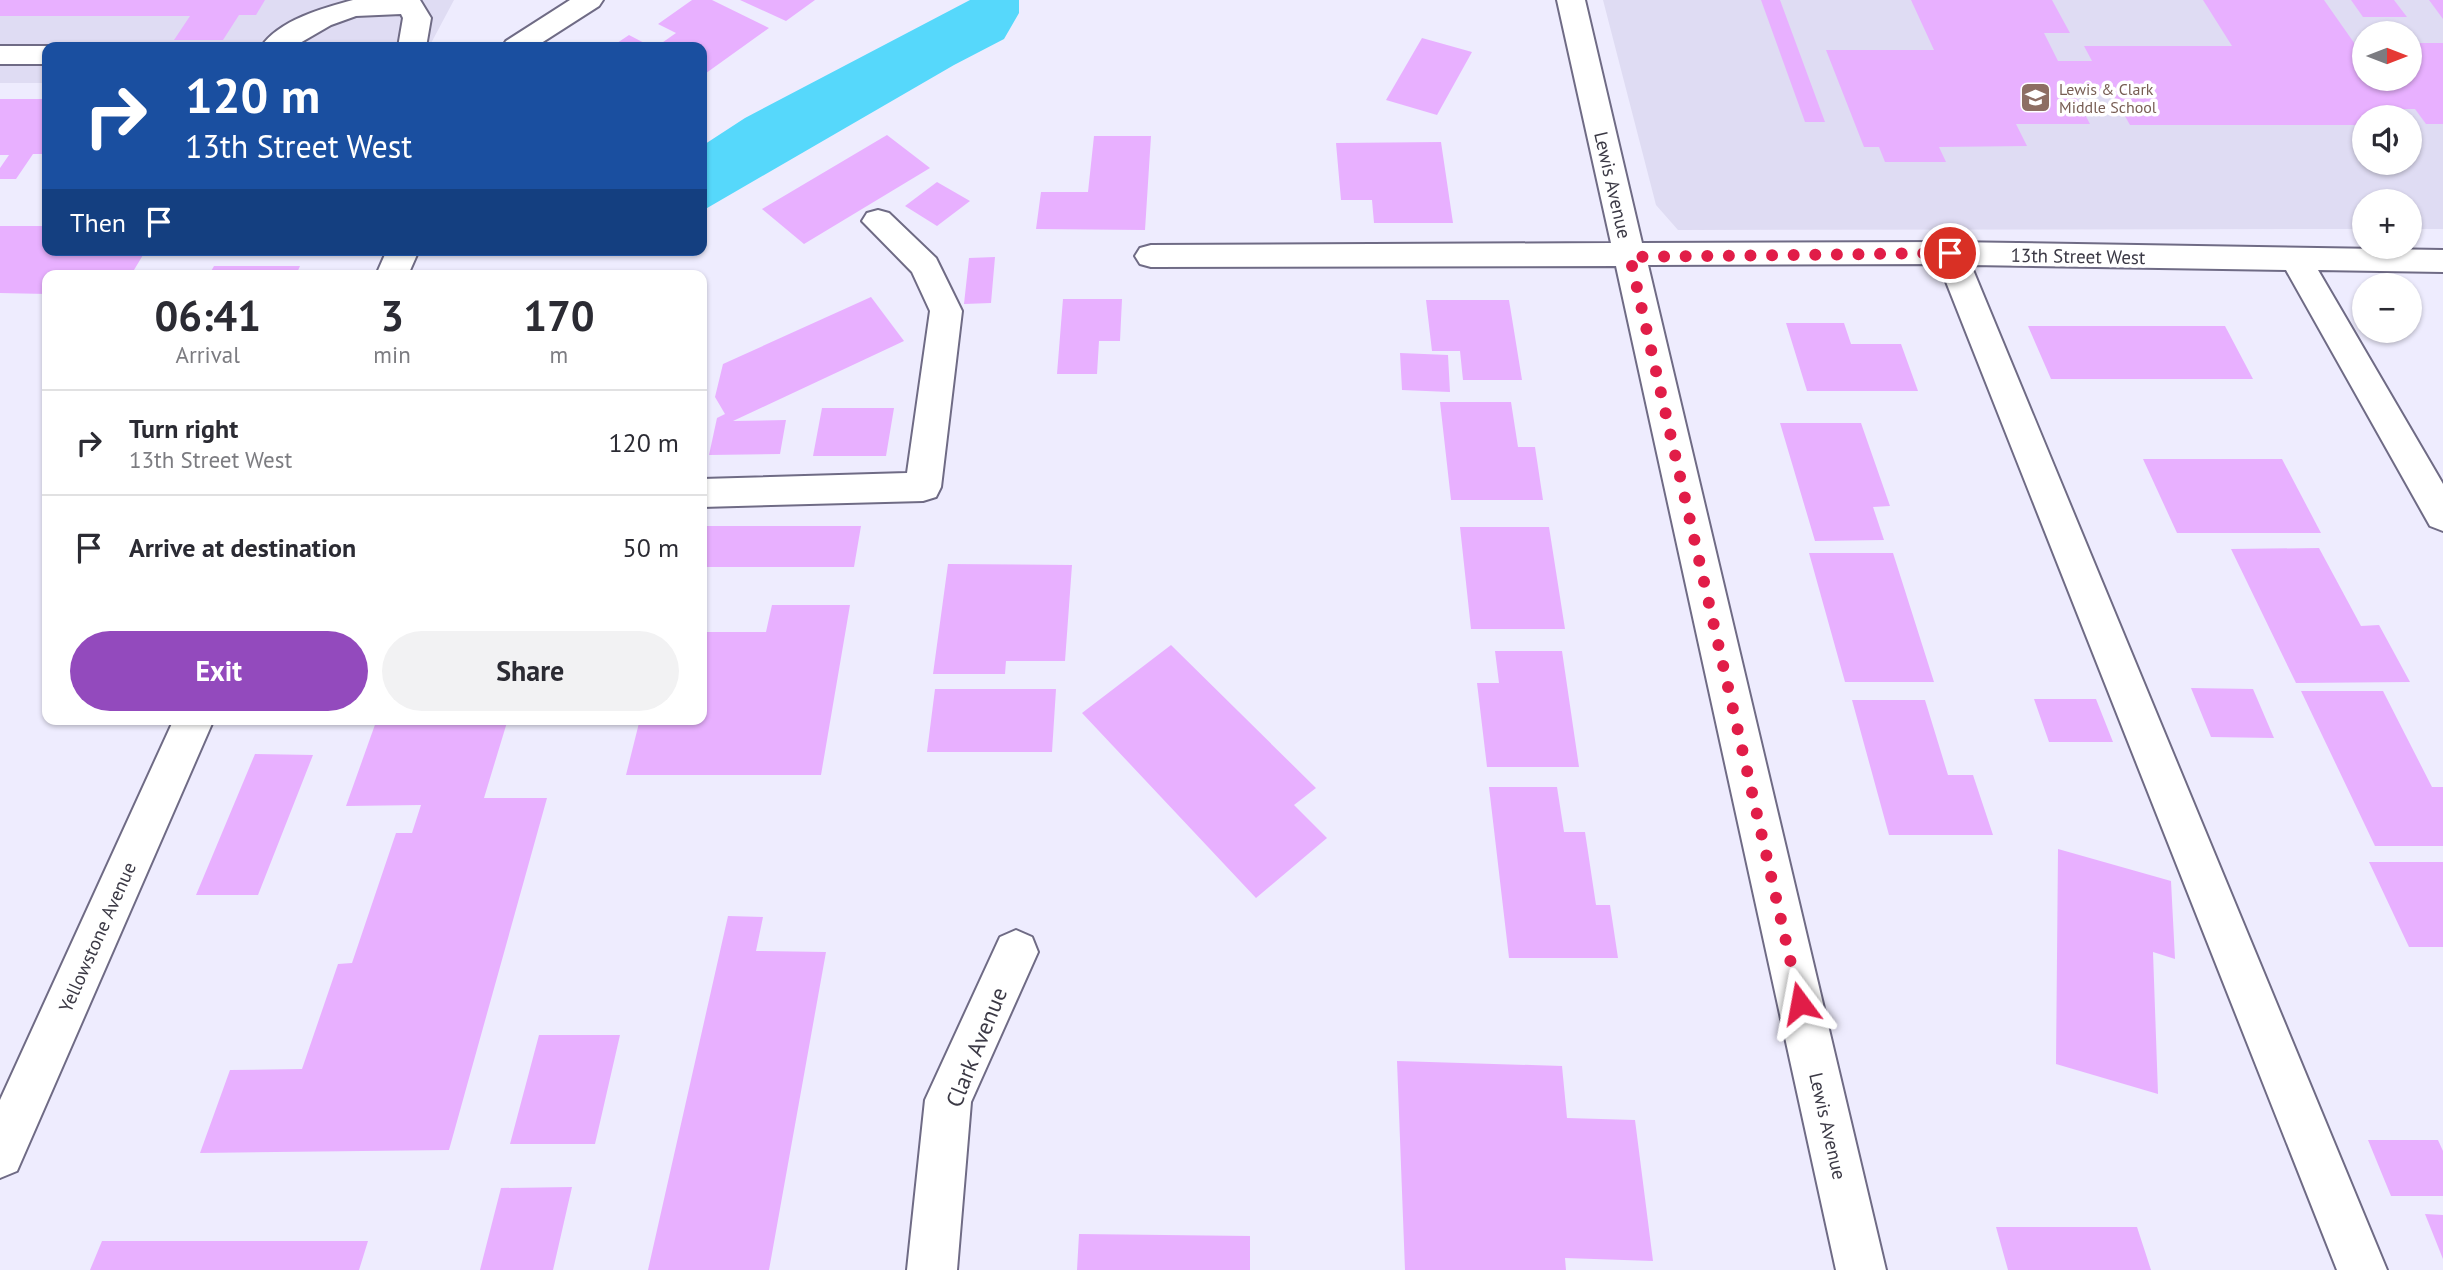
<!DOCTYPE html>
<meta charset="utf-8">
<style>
:root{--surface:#fff;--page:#f2f2f3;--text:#2b2b33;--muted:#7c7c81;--line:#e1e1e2;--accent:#934abd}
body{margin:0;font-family:"PT Sans",sans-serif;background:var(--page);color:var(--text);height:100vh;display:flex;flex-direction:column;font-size:26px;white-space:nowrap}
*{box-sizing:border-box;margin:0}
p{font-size:23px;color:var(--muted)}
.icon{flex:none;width:38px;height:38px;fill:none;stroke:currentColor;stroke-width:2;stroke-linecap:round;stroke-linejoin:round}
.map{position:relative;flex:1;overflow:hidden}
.drawer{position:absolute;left:42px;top:270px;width:665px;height:455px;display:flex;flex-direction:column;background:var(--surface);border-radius:14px;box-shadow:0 2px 5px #0004}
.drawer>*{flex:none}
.hud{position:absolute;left:42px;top:42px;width:665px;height:214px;border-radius:14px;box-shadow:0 2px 5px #0004;background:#1a4fa0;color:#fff;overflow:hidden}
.needle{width:46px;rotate:90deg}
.fabs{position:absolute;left:2352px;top:21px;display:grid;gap:14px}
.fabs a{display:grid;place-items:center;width:70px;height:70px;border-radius:50%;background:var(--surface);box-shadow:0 2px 5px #0004;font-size:35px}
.pin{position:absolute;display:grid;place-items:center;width:60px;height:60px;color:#fff;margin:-30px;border:4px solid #fff;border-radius:50%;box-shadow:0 2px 7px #0007}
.me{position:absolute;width:77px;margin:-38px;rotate:347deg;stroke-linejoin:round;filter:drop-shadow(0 0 5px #0008)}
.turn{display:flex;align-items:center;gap:24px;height:147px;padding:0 28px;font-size:32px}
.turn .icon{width:91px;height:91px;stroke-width:2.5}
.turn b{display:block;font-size:49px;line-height:60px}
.then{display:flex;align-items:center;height:66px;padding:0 28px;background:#0003;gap:14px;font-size:26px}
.eta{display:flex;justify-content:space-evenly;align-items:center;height:119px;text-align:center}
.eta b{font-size:42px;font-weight:800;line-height:49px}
.primary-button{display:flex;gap:14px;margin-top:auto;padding:14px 28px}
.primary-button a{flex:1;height:80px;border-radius:42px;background:var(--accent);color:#fff;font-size:28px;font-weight:800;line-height:80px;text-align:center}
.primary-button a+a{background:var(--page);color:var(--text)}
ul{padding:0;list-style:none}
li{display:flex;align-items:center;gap:21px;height:105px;padding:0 28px;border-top:2px solid var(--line)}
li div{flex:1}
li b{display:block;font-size:26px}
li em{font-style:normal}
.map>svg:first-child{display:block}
.built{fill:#dfdcf3;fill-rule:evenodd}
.water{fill:#56d8fb}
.building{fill:#e8b0ff}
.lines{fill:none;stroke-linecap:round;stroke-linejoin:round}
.minor-casing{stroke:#6f6b85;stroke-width:4}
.minor{fill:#fff;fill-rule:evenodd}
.route{stroke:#e11d48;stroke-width:12;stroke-dasharray:0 21.6}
.labels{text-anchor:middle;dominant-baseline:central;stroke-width:7;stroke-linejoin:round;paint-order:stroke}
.far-education-label{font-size:16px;fill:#785e54;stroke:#fff;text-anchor:start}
.street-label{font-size:19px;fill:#3b3945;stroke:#fff}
.near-street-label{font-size:23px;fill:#3b3945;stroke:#fff}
</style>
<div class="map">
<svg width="2443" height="1270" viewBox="0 0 2443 1270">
<rect width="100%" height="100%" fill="#eeecfe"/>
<path class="built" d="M0,0H454L429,47H47V83H0Z
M1603,0H2443V229H2410V201H2364V229L1678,230L1656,205ZM2364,33H2410V79H2364ZM2364,117H2410V163H2364Z"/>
<path class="water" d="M970,0H1019V13L1004,39L954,65L702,211V146L745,118Z"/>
<path class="building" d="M0,0H265L256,15H239L223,40H174L190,16H0Z
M692,0H712L769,28L702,76V47H656L676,33L658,24Z
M740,0H815L786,21Z
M1761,0H1780L1825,122H1805Z
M1911,0H2052L2070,33H2044L2058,61H2092L2084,46H2232L2203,0H2324L2364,57V79H2410V74H2416L2410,66V43H2443V124H2426L2415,109H2391L2397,117H2364V125H2130L2113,95H2075L2090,124H2016L2027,146L1939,147L1946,162H1885L1879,147H1864L1826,50H1934Z
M2351,0H2394L2407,17H2363Z
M2429,0H2443V19Z
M629,35L652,47H611Z
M1422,38L1472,52L1437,115L1386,100Z
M0,99H47V154H33L16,179H0V168L9,155H0Z
M887,135L930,168L804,244L762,209Z
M1094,136H1151L1145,230L1036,229L1041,192H1088Z
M1441,142L1453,223H1374L1372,200H1341L1336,143Z
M937,182L970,201L937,226L905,206Z
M0,226H47V250H146L131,275H47V294L0,293Z
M995,257L991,303L964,304L969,258Z
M214,266H300L296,275H209Z
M871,297L904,341L733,421L786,420L780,454L709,455L717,418L725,414L715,397L723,364Z
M1063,299H1122L1120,341H1099L1097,374H1057Z
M1426,300H1509L1522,380H1463L1460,351H1432Z
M1786,323H1844L1851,344H1901L1918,391H1807Z
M2028,326H2225L2253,379H2051Z
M1400,353L1448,355L1450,392L1402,390Z
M1440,402H1511L1518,447H1535L1543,500H1451Z
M822,408H894L886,456H813Z
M1780,423H1861L1890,506L1873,507L1884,540L1815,541Z
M2143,459H2282L2321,533H2177Z
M702,526H861L854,567H702Z
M1460,527H1549L1565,629H1471Z
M2319,548L2361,626L2379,625L2410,682L2296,683L2231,549Z
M1809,553H1893L1934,682H1845Z
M948,564L1072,565L1065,661H1006L1005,674H933Z
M772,605H850L821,775H626L640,719H702V632H766Z
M1171,645L1316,788L1294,805L1327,838L1256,898L1082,713Z
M1495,651H1562L1579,767H1487L1477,683H1499Z
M2191,688L2253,689L2274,738L2211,737Z
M935,689H1056L1052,752H927Z
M2301,691H2383L2432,787H2443V846H2375Z
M2034,699H2096L2113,742H2049Z
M1852,700H1925L1948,775H1973L1993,835H1889Z
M377,719H508L484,798H547L449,1150L200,1153L230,1070L302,1069L338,964L352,963L396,833H412L421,805L346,806Z
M255,754L313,755L258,895H196Z
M1489,787H1557L1564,832H1585L1596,905H1610L1618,958H1509Z
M2058,849L2171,881L2175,959L2153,952L2158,1094L2056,1064Z
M2369,862H2443V947H2409Z
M728,916L763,917L756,951L826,952L769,1270H648Z
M539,1035H620L595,1144H510Z
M1397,1061L1562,1066L1567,1118L1635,1120L1653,1261L1565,1258L1566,1270H1405Z
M2368,1140H2438L2443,1151V1196H2391Z
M572,1187L553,1270H480L501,1188Z
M2425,1214L2443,1215V1259Z
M1996,1227H2137L2151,1270H2008Z
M1079,1234L1250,1236V1270H1077Z
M102,1241H368L359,1270H90Z"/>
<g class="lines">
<defs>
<path id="minor" d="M353,0H420L431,18L426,47H398L403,18L401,14L356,16L331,25L293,47H261C279,20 323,8 353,0Z
M570,0H603L599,6L535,47H502L506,41Z
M1557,0H1585L1642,243L1950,242L2443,250V272L2318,270L2443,484V531L2430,526L2286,270L1971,265L2387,1270H2337L1939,264L1648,265L1886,1270H1836L1616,266L1151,267L1140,264L1135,256L1140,248L1151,245L1611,243Z
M0,46H47L52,47H47V64H0Z
M878,210L889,213L936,258L962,311L941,487L936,497L923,501L702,507V479L907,473L930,311L912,272L862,221L867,213Z
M387,250H419L408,275H376Z
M174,719H214L17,1171L0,1178V1100Z
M1016,930L1032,937L1038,952L971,1102L957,1270H907L925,1100L1000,937Z"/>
</defs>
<use href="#minor" class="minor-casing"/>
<use href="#minor" class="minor"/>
</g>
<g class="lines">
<path class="route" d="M1800,1003L1630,257L1950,253"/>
</g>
<defs>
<symbol id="school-square" viewBox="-11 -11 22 22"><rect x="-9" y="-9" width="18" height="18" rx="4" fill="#8d6e63" stroke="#fff"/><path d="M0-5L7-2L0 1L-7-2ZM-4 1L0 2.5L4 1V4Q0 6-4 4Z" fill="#fff"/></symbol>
</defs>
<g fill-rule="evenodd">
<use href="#school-square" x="2018" y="80" width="35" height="35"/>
</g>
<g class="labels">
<g class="far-education-label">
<text x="2059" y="89">Lewis &amp; Clark<tspan x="2059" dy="18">Middle School</tspan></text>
</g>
<g class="street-label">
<text transform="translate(1613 185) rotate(77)">Lewis Avenue</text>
<text transform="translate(2078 256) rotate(1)">13th Street West</text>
<text transform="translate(97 937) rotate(-66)">Yellowstone Avenue</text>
<text transform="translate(1828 1126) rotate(77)">Lewis Avenue</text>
</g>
<g class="near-street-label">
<text transform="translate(976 1047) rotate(-68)">Clark Avenue</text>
</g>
</g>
</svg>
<div class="fabs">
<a><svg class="needle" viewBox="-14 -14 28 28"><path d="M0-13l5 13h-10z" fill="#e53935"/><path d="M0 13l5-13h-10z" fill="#7c7c81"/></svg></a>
<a><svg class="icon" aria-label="sound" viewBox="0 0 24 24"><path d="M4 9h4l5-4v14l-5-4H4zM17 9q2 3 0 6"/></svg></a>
<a>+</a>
<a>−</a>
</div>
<div class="pin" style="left:1950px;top:253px;background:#d93025"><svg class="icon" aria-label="arrive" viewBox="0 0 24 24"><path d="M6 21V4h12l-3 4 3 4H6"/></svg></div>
<svg class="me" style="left:1800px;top:1003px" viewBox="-20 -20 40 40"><path d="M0-17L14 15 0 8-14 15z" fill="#e11d48" stroke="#fff" stroke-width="4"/></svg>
<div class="hud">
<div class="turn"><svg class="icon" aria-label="right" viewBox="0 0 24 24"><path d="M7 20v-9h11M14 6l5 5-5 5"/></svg><div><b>120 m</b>13th Street West</div></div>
<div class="then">Then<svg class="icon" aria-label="arrive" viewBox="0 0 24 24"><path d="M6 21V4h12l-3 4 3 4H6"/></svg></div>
</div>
<section class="drawer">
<div class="eta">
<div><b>06:41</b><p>Arrival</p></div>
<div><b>3</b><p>min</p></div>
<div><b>170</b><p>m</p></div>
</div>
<ul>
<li><svg class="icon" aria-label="right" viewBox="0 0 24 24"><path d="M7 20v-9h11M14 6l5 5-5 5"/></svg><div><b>Turn right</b><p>13th Street West</p></div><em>120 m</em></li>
<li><svg class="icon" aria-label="arrive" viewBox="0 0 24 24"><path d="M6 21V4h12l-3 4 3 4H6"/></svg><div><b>Arrive at destination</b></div><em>50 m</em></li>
</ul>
<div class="primary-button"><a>Exit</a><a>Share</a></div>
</section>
</div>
